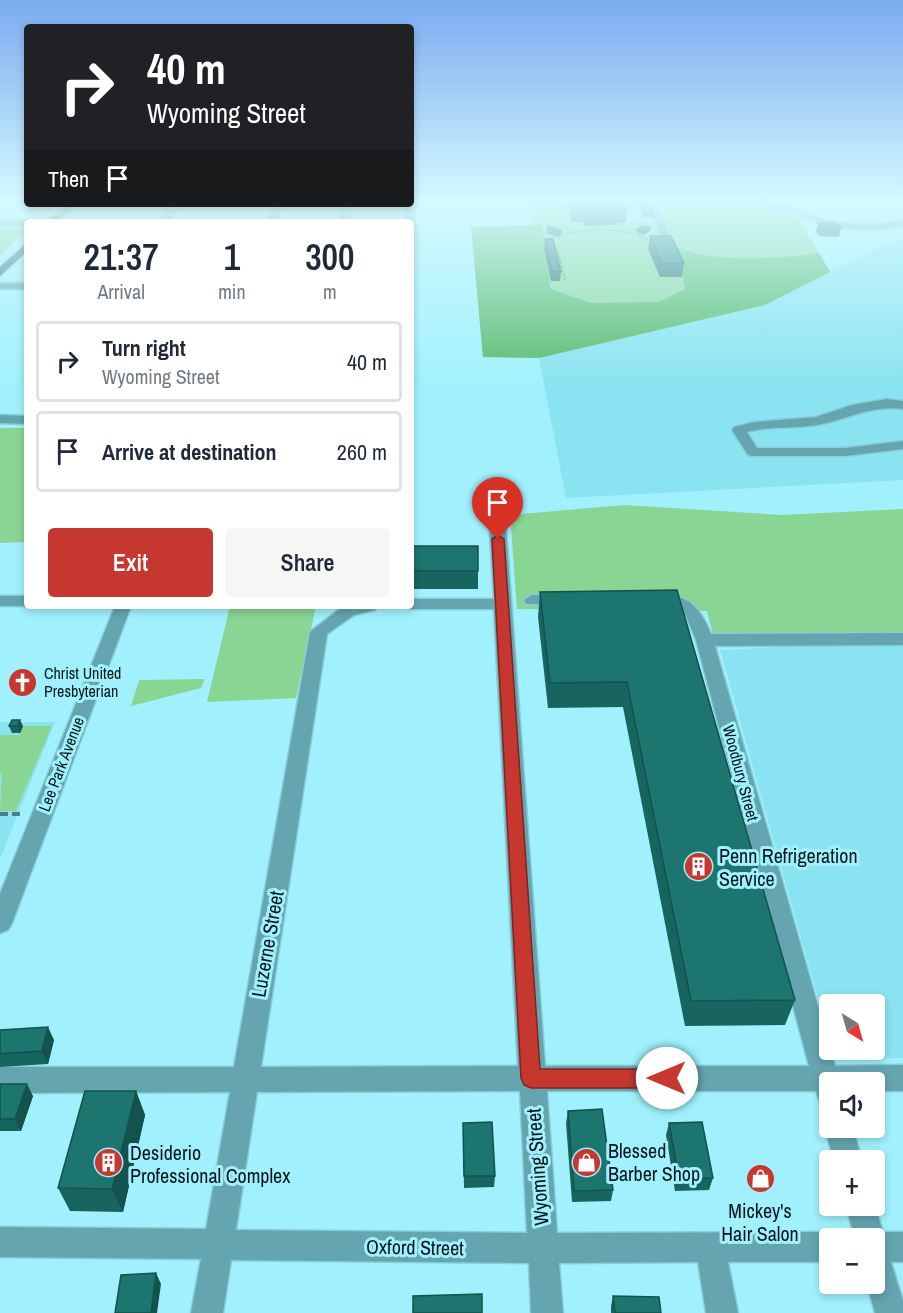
<!DOCTYPE html>
<meta charset="utf-8">
<style>
:root{--surface:#fff;--page:#f6f6f7;--text:#1f2937;--muted:#747a83;--line:#e0e1e3;--accent:#c5372f}
body{margin:0;font-family:"Archivo Narrow",sans-serif;background:var(--page);color:var(--text);height:100vh;display:flex;flex-direction:column;font-size:22px;white-space:nowrap}
*{box-sizing:border-box;margin:0}
p{font-size:20px;color:var(--muted)}
.icon{flex:none;width:33px;height:33px;fill:none;stroke:currentColor;stroke-width:2;stroke-linecap:round;stroke-linejoin:round}
.map{position:relative;flex:1;overflow:hidden}
.sheet{position:absolute;left:24px;top:219px;width:390px;height:390px;display:flex;flex-direction:column;background:var(--surface);border-radius:6px;box-shadow:0 3px 9px #0003}
.sheet>*{flex:none}
.top-card{position:absolute;left:24px;top:24px;width:390px;height:183px;border-radius:6px;box-shadow:0 3px 9px #0003;background:#202124;color:#fff;overflow:hidden}
.needle{width:39px;rotate:143deg}
.controls{position:absolute;left:819px;top:994px;display:grid;gap:12px}
.controls a{display:grid;place-items:center;width:66px;height:66px;border-radius:6px;background:var(--surface);box-shadow:0 3px 9px #0003;font-size:30px}
.pin{position:absolute;display:grid;place-items:center;width:51px;height:51px;color:#fff;margin:-62px -26px;border-radius:50% 50% 50% 0;rotate:-45deg;box-shadow:0 0 6px #0007}
.pin .icon{rotate:45deg}
.me{position:absolute;width:66px;margin:-33px;rotate:270deg;stroke-linejoin:round;filter:drop-shadow(0 0 4px #0008)}
.turn{display:flex;align-items:center;gap:21px;height:126px;padding:0 24px;font-size:27px}
.turn .icon{width:78px;height:78px;stroke-width:2.5}
.turn b{display:block;font-size:42px;line-height:51px}
.then{display:flex;align-items:center;height:57px;padding:0 24px;background:#0003;gap:12px;font-size:22px}
.eta{display:flex;justify-content:space-evenly;align-items:center;height:102px;text-align:center}
.eta b{font-size:36px;font-weight:600;line-height:42px}
.cta{display:flex;gap:12px;margin-top:auto;padding:12px 24px}
.cta a{flex:1;height:69px;border-radius:6px;background:var(--accent);color:#fff;font-size:24px;font-weight:600;line-height:69px;text-align:center}
.cta a+a{background:var(--page);color:var(--text)}
ul{padding:0;list-style:none}
li{display:flex;align-items:center;gap:18px;height:81px;margin:0 12px 9px;padding:0 12px;border:3px solid var(--line);border-radius:6px}
li div{flex:1}
li b{display:block;font-size:22px}
li em{font-style:normal}
.map>svg:first-child{display:block}
.built{fill:#8ae3f0}
.green{fill:#89d594}
.forest{fill:#56ba6a}
.lines{fill:none;stroke-linecap:round;stroke-linejoin:round}
.minor-casing{stroke:#87ced9;stroke-width:3}
.major-casing{stroke:#87ced9;stroke-width:3}
.path-far1{stroke:#4d7e86;stroke-width:1.5;stroke-dasharray:3 1.5;stroke-linecap:butt}
.path{stroke:#4d7e86;stroke-width:4;stroke-dasharray:8 4;stroke-linecap:butt}
.minor{fill:#65a5af;fill-rule:evenodd}
.major{fill:#176974;fill-rule:evenodd}
.wall{fill:#18655f}
.shaded-wall{fill:#14524e}
.building{fill:#1c756f;stroke:#14524e;stroke-width:1.5}
.route{fill:#c5372f;stroke:#80241f;stroke-width:1.5}
.labels{text-anchor:middle;dominant-baseline:central;stroke-width:6;stroke-linejoin:round;paint-order:stroke}
.poi-label{font-size:16px;fill:#02171b;stroke:#a0f1fd;text-anchor:start}
.street-label{font-size:16px;fill:#02171b;stroke:#a0f1fd}
.near-poi-label{font-size:20px;fill:#02171b;stroke:#a0f1fd;text-anchor:start}
.near-street-label{font-size:20px;fill:#02171b;stroke:#a0f1fd}
</style>
<div class="map">
<svg width="903" height="1313" viewBox="0 0 903 1313">
<rect width="100%" height="100%" fill="#a0f1fd"/>
<path class="built" d="M528,202L758,203L797,218L830,272L882,246L903,238V480L566,498L539,358L483,357L471,227L532,225Z
M903,641V1058H835L833,1050H874V1005H830L829,1037L720,650Z
M0,722H55L0,859Z"/>
<path class="green" d="M528,202H575L576,206H562L564,215H569L572,222H583L585,226L618,222L656,223L683,278L685,289L659,303H591L552,289L540,229L542,226L532,225Z
M654,202L758,203L797,218L819,253C782,258 742,261 705,255C695,254 688,249 677,249Z
M0,228H27V229L0,255Z
M0,428H27V542L0,543Z
M624,505L782,515L903,509V632L713,635L707,611L517,609L510,515Z
M230,606H316L296,698L207,702Z
M205,679L201,688L131,706L139,680Z
M23,726H52L16,811H0L2,772L0,775V735H19Z"/>
<path class="forest" d="M542,225L551,289L591,303L659,302L685,289L677,249C688,249 695,254 705,255C742,261 782,258 819,253L830,272L765,305L539,358L483,357L471,227Z"/>
<g class="lines">
<defs>
<path id="minor" d="M411,202L415,204L414,222L411,224V222H404L407,204Z
M647,202H655L673,242L671,244L663,242Z
M763,202C783,202 801,212 821,218C849,226 874,226 903,220V226C864,234 831,228 793,214C783,211 771,208 763,202Z
M172,204H180L169,222H159Z
M275,204H283L277,222H267Z
M344,204H352L349,222H339Z
M0,220H27L31,222H27V226H0Z
M0,283H27V289H0Z
M887,399L903,401V409C869,405 848,420 817,425C794,429 769,426 747,432L757,448H845L903,441V449L845,456H753L748,455L732,430L734,427L754,422L816,417L852,405Z
M0,415L27,416V424L0,423Z
M497,512L505,517L545,1066H809L696,640L686,616L677,608L650,606L648,602L650,598C685,590 699,605 711,634L903,633V645L715,646L835,1066L903,1065V1091H874V1083H830V1107L820,1103L816,1091H547L557,1233L830,1232L842,1239H830V1262H728L738,1313H706L698,1262L559,1263L563,1313H531L529,1263L231,1260L223,1313H191L201,1259L0,1257V1227L206,1229L230,1092L0,1093V1067H234L310,632L342,607L377,606L375,610L354,615L327,634L261,1067L518,1066L494,609H411L404,606H411V599H494L489,517ZM520,1091L527,1233L236,1230L257,1092Z
M532,595H562L570,600L562,605L526,604L524,600Z
M0,596H27V606H0Z
M115,606H131L12,923L8,930L0,933V894Z
M829,1118L830,1128H853L862,1161H834L825,1128Z
M874,1203L883,1232H903V1262H891L903,1301V1313H875L867,1284H874V1239H855L846,1206H874Z"/>
<path id="major" d="M68,204H77L57,222H46Z
M27,243V251L0,276V267Z"/>
</defs>
<use href="#minor" class="minor-casing"/>
<use href="#major" class="major-casing"/>
<path class="path-far1" d="M568,206H564L565,213H571
M565,281L557,247L552,245L551,238C573,229 633,224 651,243"/>
<path class="path" d="M0,814H22"/>
<use href="#minor" class="minor"/>
<use href="#major" class="major"/>
</g>
<path class="wall" d="M567,202H623L626,222L616,223V225L584,226L583,222H571L570,210L567,206Z
M640,202L655,209L654,217H643L639,210Z
M818,223L841,228L839,237L819,236L816,232Z
M650,227V231L643,235L637,233V229Z
M547,228L561,230L560,237L546,233Z
M650,236L684,263L682,277H660L648,249Z
M545,239L561,272L560,281H551L544,248Z
M411,546L478,571V589H411Z
M677,590L795,1000L785,1025L685,1026L623,707L548,708L538,617L540,592Z
M9,726H23L20,733H12Z
M0,1030L54,1040L48,1064L0,1067Z
M0,1084L33,1096L21,1131H0Z
M136,1091L145,1115L123,1212L70,1211L58,1188Z
M568,1111L613,1190L611,1201L572,1202L566,1123Z
M463,1123L495,1176L494,1187L464,1188Z
M669,1123L713,1178L709,1190L675,1191L666,1135Z
M613,1296L661,1313H611V1306Z"/>
<path class="shaded-wall" d="M627,209L626,222L616,223L617,213L616,210Z
M650,227V231L643,235V230Z
M20,720L23,726L20,733L18,726Z
M48,1027L54,1040L48,1064L42,1051Z
M27,1084L33,1096L21,1131L15,1119Z
M136,1091L145,1115L123,1212L112,1189Z
M156,1273L161,1284L157,1313H151Z"/>
<path class="building" d="M571,202H623L627,209L616,210L617,213H585L584,210H572Z
M640,202H652L655,209H644Z
M818,223H837L841,228H821Z
M549,226L561,230V233L547,228Z
M644,226L650,227L643,230L637,229Z
M650,236H671L684,263L662,264Z
M545,239H553L561,272H552Z
M411,546H478V571H411Z
M677,590L795,1000L691,1001L627,682L550,683L540,592Z
M12,720H20L18,726H9Z
M48,1027L42,1051L0,1054V1030Z
M0,1084H27L15,1119H0Z
M85,1091H136L112,1189L58,1188Z
M602,1109L613,1190L574,1191L568,1111Z
M492,1122L495,1176H464L463,1123Z
M702,1122L713,1178L679,1179L669,1123Z
M156,1273L151,1313H115L121,1275Z
M482,1294V1313H413V1296Z
M613,1296L659,1297L661,1313H615Z"/>
<linearGradient id="sky" x2="0" y2="1"><stop stop-color="#7baaf0"/><stop offset="0.52" stop-color="#d4f9fe"/><stop offset="1" stop-color="#d4f9fe" stop-opacity="0"/></linearGradient>
<rect width="903" height="386" fill="url(#sky)"/>
<path class="route" d="M498,535L504,539L540,1069H667L674,1072L677,1078L674,1085L667,1088H531L524,1085L521,1078L492,539Z"/>
<defs>
<symbol id="church-disc" viewBox="-11 -11 22 22"><circle r="9.5" fill="#c5372f" stroke="#a0f1fd"/><path d="M-1.2-6h2.4v3.5h3.3v2.4h-3.3V6h-2.4V-.1h-3.3v-2.4h3.3Z" fill="#fff"/></symbol>
<symbol id="building-disc" viewBox="-11 -11 22 22"><circle r="9.5" fill="#c5372f" stroke="#a0f1fd"/><path d="M-4-6H4V6H1V3H-1V6H-4ZM-2.5-4.3h1.7v1.8h-1.7ZM.8-4.3h1.7v1.8H.8ZM-2.5-1h1.7V.8h-1.7ZM.8-1h1.7V.8H.8Z" fill="#fff"/></symbol>
<symbol id="shop-disc" viewBox="-11 -11 22 22"><circle r="9.5" fill="#c5372f" stroke="#a0f1fd"/><path d="M-5-2.5h2.3a2.7 3.5 0 0 1 5.4 0H5L5.5 6h-11ZM-1.5-2.5h3a1.5 2.3 0 0 0-3 0Z" fill="#fff"/></symbol>
</defs>
<g fill-rule="evenodd">
<use href="#church-disc" x="6" y="666" width="33" height="33"/>
<use href="#building-disc" x="682" y="850" width="33" height="33"/>
<use href="#shop-disc" x="570" y="1146" width="33" height="33"/>
<use href="#building-disc" x="92" y="1146" width="33" height="33"/>
<use href="#shop-disc" x="744" y="1162" width="33" height="33"/>
</g>
<g class="labels">
<g class="poi-label">
<text x="44" y="673">Christ United<tspan x="44" dy="18">Presbyterian</tspan></text>
</g>
<g class="street-label">
<text transform="translate(61 764) rotate(-69)">Lee Park Avenue</text>
<text transform="translate(741 773) rotate(75)">Woodbury Street</text>
</g>
<g class="near-poi-label">
<text x="719" y="855">Penn Refrigeration<tspan x="719" dy="23">Service</tspan></text>
<text x="608" y="1150">Blessed<tspan x="608" dy="23">Barber Shop</tspan></text>
<text x="130" y="1152">Desiderio<tspan x="130" dy="23">Professional Complex</tspan></text>
<text x="760" y="1210" text-anchor="middle">Mickey's<tspan x="760" dy="23">Hair Salon</tspan></text>
</g>
<g class="near-street-label">
<text transform="translate(267 944) rotate(-80)">Luzerne Street</text>
<text transform="translate(537 1167) rotate(-94)">Wyoming Street</text>
<text transform="translate(415 1247) rotate(1)">Oxford Street</text>
</g>
</g>
</svg>
<div class="controls">
<a><svg class="needle" viewBox="-14 -14 28 28"><path d="M0-13l5 13h-10z" fill="#e53935"/><path d="M0 13l5-13h-10z" fill="#747a83"/></svg></a>
<a><svg class="icon" aria-label="sound" viewBox="0 0 24 24"><path d="M4 9h4l5-4v14l-5-4H4zM17 9q2 3 0 6"/></svg></a>
<a>+</a>
<a>−</a>
</div>
<div class="pin" style="left:498px;top:539px;background:#d93025"><svg class="icon" aria-label="arrive" viewBox="0 0 24 24"><path d="M6 21V4h12l-3 4 3 4H6"/></svg></div>
<svg class="me" style="left:667px;top:1078px" viewBox="-20 -20 40 40"><circle r="19" fill="#fff"/><path d="M0-13L10 11 0 6-10 11z" fill="#c5372f"/></svg>
<div class="top-card">
<div class="turn"><svg class="icon" aria-label="right" viewBox="0 0 24 24"><path d="M7 20v-9h11M14 6l5 5-5 5"/></svg><div><b>40 m</b>Wyoming Street</div></div>
<div class="then">Then<svg class="icon" aria-label="arrive" viewBox="0 0 24 24"><path d="M6 21V4h12l-3 4 3 4H6"/></svg></div>
</div>
<section class="sheet">
<div class="eta">
<div><b>21:37</b><p>Arrival</p></div>
<div><b>1</b><p>min</p></div>
<div><b>300</b><p>m</p></div>
</div>
<ul>
<li><svg class="icon" aria-label="right" viewBox="0 0 24 24"><path d="M7 20v-9h11M14 6l5 5-5 5"/></svg><div><b>Turn right</b><p>Wyoming Street</p></div><em>40 m</em></li>
<li><svg class="icon" aria-label="arrive" viewBox="0 0 24 24"><path d="M6 21V4h12l-3 4 3 4H6"/></svg><div><b>Arrive at destination</b></div><em>260 m</em></li>
</ul>
<div class="cta"><a>Exit</a><a>Share</a></div>
</section>
</div>
